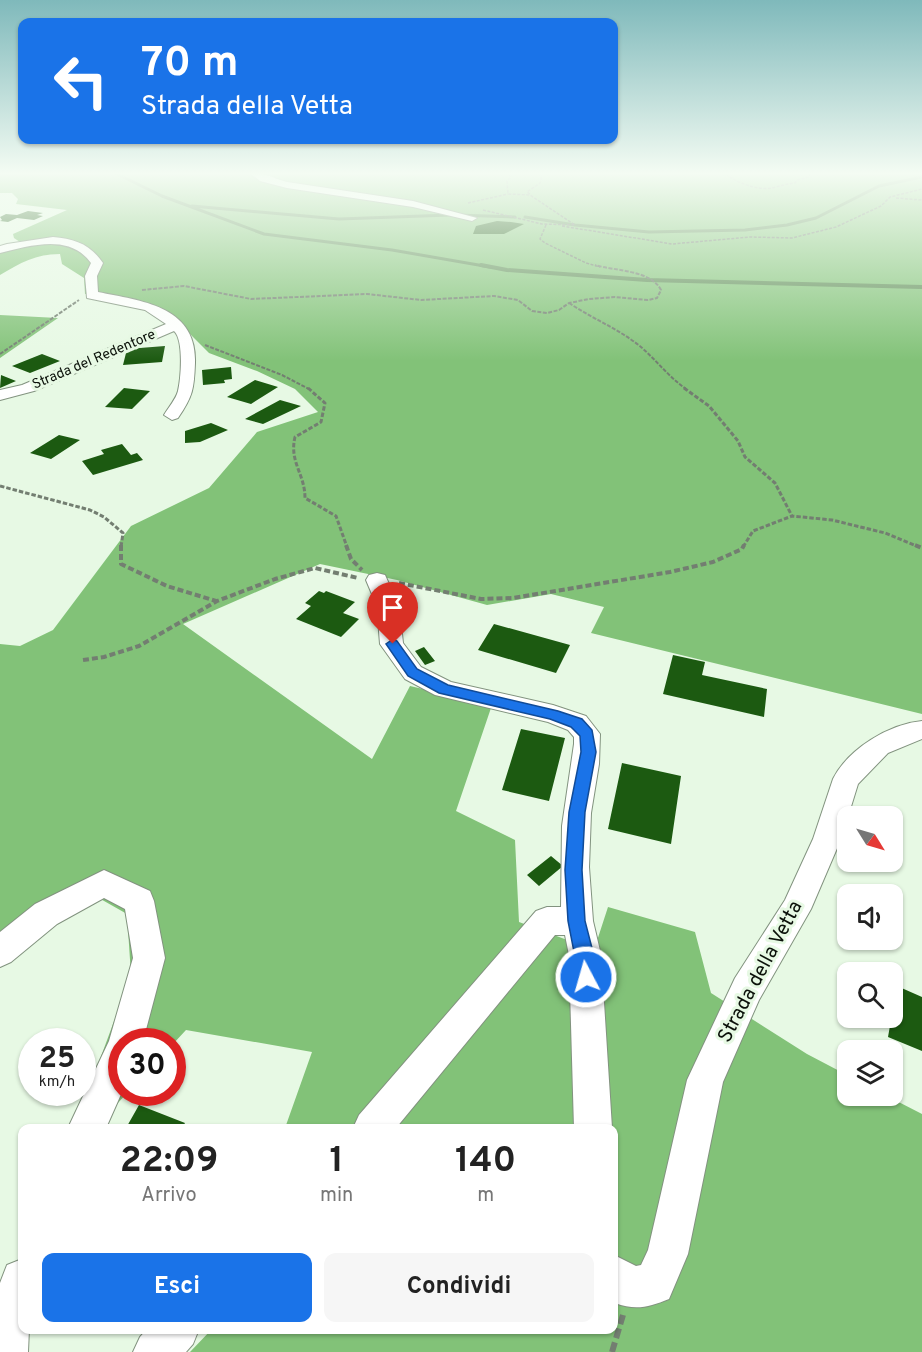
<!DOCTYPE html>
<html lang="it">
<style>
:root{--surface:#fff;--page:#f6f6f6;--text:#222;--muted:#767676;--accent:#1a73e8}
body{margin:0;font-family:Overpass,sans-serif;background:var(--page);color:var(--text);height:100vh;display:flex;flex-direction:column;font-size:22px;white-space:nowrap}
*{box-sizing:border-box;margin:0}
p{font-size:20px;color:var(--muted)}
.icon{flex:none;width:33px;height:33px;fill:none;stroke:currentColor;stroke-width:2;stroke-linecap:round;stroke-linejoin:round}
.map{position:relative;flex:1;overflow:hidden}
.details{position:absolute;left:18px;top:1124px;width:600px;height:210px;display:flex;flex-direction:column;background:var(--surface);border-radius:12px;box-shadow:0 2px 4px #0004}
.details>*{flex:none}
.banner{position:absolute;left:18px;top:18px;width:600px;height:126px;border-radius:12px;box-shadow:0 2px 4px #0004;background:#1a73e8;color:#fff;overflow:hidden}
.needle{width:39px;rotate:127deg}
.buttons{position:absolute;left:837px;top:806px;display:grid;gap:12px}
.buttons a{display:grid;place-items:center;width:66px;height:66px;border-radius:12px;background:var(--surface);box-shadow:0 2px 4px #0004;font-size:30px}
.speed{position:absolute;left:18px;top:1028px;display:flex;gap:12px;font-size:30px;font-weight:700;text-align:center}
.speed>*{display:grid;place-content:center;width:78px;height:78px;border-radius:50%;background:var(--surface);box-shadow:0 2px 4px #0004;line-height:1}
.speed small{font-size:15px;font-weight:400}
.speed .limit{border:9px solid #d22;background:#fff;color:#111}
.pin{position:absolute;display:grid;place-items:center;width:51px;height:51px;color:#fff;margin:-62px -26px;border-radius:50% 50% 50% 0;rotate:-45deg;box-shadow:0 0 6px #0007}
.pin .icon{rotate:45deg}
.me{position:absolute;width:66px;margin:-33px;rotate:354deg;stroke-linejoin:round;filter:drop-shadow(0 0 4px #0008)}
.turn{display:flex;align-items:center;gap:21px;height:126px;padding:0 24px;font-size:27px}
.turn .icon{width:78px;height:78px;stroke-width:2.5}
.turn b{display:block;font-size:42px;line-height:51px}
.eta{display:flex;justify-content:space-evenly;align-items:center;height:102px;text-align:center}
.eta b{font-size:36px;font-weight:700;line-height:42px}
.action{display:flex;gap:12px;margin-top:auto;padding:12px 24px}
.action a{flex:1;height:69px;border-radius:12px;background:var(--accent);color:#fff;font-size:24px;font-weight:700;line-height:69px;text-align:center}
.action a+a{background:var(--page);color:var(--text)}
.map>svg:first-child{display:block}
.forest{fill:#82c278}
.lines{fill:none;stroke-linecap:round;stroke-linejoin:round}
.stream-far1{stroke:#5e8c56;stroke-width:3}
.stream{stroke:#5e8c56;stroke-width:4}
.building{fill:#1c5a11}
.minor-casing{stroke:#82937f;stroke-width:2}
.path-far4{stroke:#737e71;stroke-width:1.5;stroke-dasharray:3 1.5;stroke-linecap:butt}
.path-far3{stroke:#737e71;stroke-width:2;stroke-dasharray:4 1.5;stroke-linecap:butt}
.path-far2{stroke:#737e71;stroke-width:3;stroke-dasharray:4.5 2;stroke-linecap:butt}
.path-far1{stroke:#737e71;stroke-width:4;stroke-dasharray:6 3;stroke-linecap:butt}
.path{stroke:#737e71;stroke-width:6;stroke-dasharray:10 4.5;stroke-linecap:butt}
.minor{fill:#fff;fill-rule:evenodd}
.route{fill:#1a73e8;stroke:#114b97;stroke-width:1.5}
.labels{text-anchor:middle;dominant-baseline:central;stroke-width:6;stroke-linejoin:round;paint-order:stroke}
.far-street-label{font-size:14px;fill:#0b110a;stroke:#e7f9e4}
.near-street-label{font-size:20px;fill:#0b110a;stroke:#e7f9e4}
</style>
<div class="map">
<svg width="922" height="1352" viewBox="0 0 922 1352">
<rect width="100%" height="100%" fill="#e7f9e4"/>
<path class="forest" d="M0,172H922V714L591,633L604,607L551,594L487,605L397,580L320,564L183,624L372,759L410,686L492,705L456,811L515,840L519,922L594,950L608,907L695,932L711,993L807,1054L847,1075L848,1095H885L922,1114V1352H190L212,1329H614V1128H285L312,1052L186,1030L173,1044L172,1041H122V1092H128L95,1128L85,1100L131,975L127,914L97,897L55,923L0,967V644L20,646L53,630L131,526L209,488L257,432L318,412L295,389L257,371L209,353L177,321L156,306L98,293L85,294L84,278L62,264L60,254C36,254 20,263 0,275V252L23,244L14,238L13,234L67,210L16,204L18,199L12,193H0Z
M0,315L58,318L0,358Z"/>
<g class="lines">
<path class="stream-far1" d="M113,172L162,196L264,234L392,250L490,267
M192,206L339,219L450,215
M455,215L515,217
M525,217L575,225L649,232L745,230L787,225L816,218L879,186L922,177"/>
<path class="stream" d="M481,265L507,270L647,280L922,287"/>
</g>
<path class="building" d="M28,211L43,213L37,215L43,216L34,220L17,218L8,222L0,221L2,220L0,217L6,214L17,215Z
M497,221L511,222L524,224L504,234H473L476,226Z
M165,346L162,362L123,365L127,349Z
M42,354L60,361L30,373L12,366Z
M231,367L232,379L224,380L225,383L203,385L202,370Z
M1,375L16,381L0,388Z
M255,380L278,387L251,404L227,397Z
M124,388L150,391L132,409L105,407Z
M280,400L301,406L263,424L245,419Z
M211,423L228,430L200,442L185,443V431Z
M59,435L80,440L51,459L30,453Z
M122,444L131,455L137,453L143,460L93,475L82,461L104,454L101,450Z
M319,591L324,593L326,591L355,602L343,613L359,619L341,637L296,619L311,606L305,603Z
M494,624L570,645L556,673L478,650Z
M424,647L435,661L425,665L415,651Z
M673,655L705,662L702,675L767,689L764,717L663,694Z
M521,729L565,738L549,801L502,790Z
M622,763L681,776L671,844L608,829Z
M551,856L563,866L539,886L527,875Z
M897,986L922,997V1051L888,1037Z
M139,1105L185,1123L182,1128H126Z"/>
<g class="lines">
<defs>
<path id="minor" d="M249,172C262,171 274,179 287,182L413,201L477,218L472,221L413,207L287,188L260,181Z
M53,237C75,239 90,244 103,263L97,276L98,292C142,301 197,306 195,363C194,389 193,396 178,418L172,420L164,415C168,408 176,399 178,391C181,378 184,340 174,331L34,391L0,400V390L22,385L166,324L145,310L87,298L85,276L91,263C69,233 30,246 0,253V246L7,244Z
M377,573L385,575L399,606L403,643L421,667L451,682L553,705L586,716L600,734L599,764L591,813L589,867L593,921L601,955L612,1128H574L569,955L565,935H555L396,1128H353L359,1115L536,911L547,907H561L562,826L574,744V737L568,730L548,722L435,695L405,679L380,644L377,606L366,580L369,575Z
M922,721V739L888,753L858,784L841,839L811,909L759,1000L723,1082L688,1254L669,1299C649,1307 636,1311 615,1303L614,1255L636,1266L641,1265L648,1250L687,1080L735,978L785,900L813,839L833,779C848,749 889,724 922,721Z
M104,870L150,891L154,901L165,958L143,1041H122V1092L106,1128H68L109,1041L133,958L125,909L104,898L57,924L11,962L0,967V932L35,904Z
M22,1259V1329H29L28,1352H0V1283L7,1265Z
M147,1329H199L193,1344L186,1352H133L140,1337Z"/>
</defs>
<use href="#minor" class="minor-casing"/>
<path class="path-far4" d="M722,172C734,181 756,191 772,188C780,186 786,184 795,183L797,180L809,177L810,172
M530,194L527,192L540,183L543,172
M896,198L922,200
M468,203L508,194
M483,210L542,224L575,225L530,195L508,194L507,181L511,177L507,172
M546,225L540,239L545,243L586,263L600,267
M562,226L672,244L750,237L792,238L836,227L881,206L890,197L922,189"/>
<path class="path-far3" d="M142,290L184,286L251,299L367,294L421,300L494,296L518,300L532,311L547,313L559,310L569,303L589,299L615,297L648,300L657,298L661,290C651,270 615,271 595,265
M569,303C593,319 619,329 641,347C657,361 669,377 686,389
M205,345L282,375L309,389
M0,354L79,300"/>
<path class="path-far2" d="M308,388L325,403L321,422L295,437C289,462 305,474 305,498L336,516L347,547
M684,388L709,406L738,441L745,457L775,483L792,516
M0,486L90,510L104,517L123,533L121,547
M743,547L753,531L792,516L832,520L885,533L919,547"/>
<path class="path-far1" d="M121,545V564L167,586L216,601
M346,545L351,559L362,570
M915,545L922,548
M399,583L481,599L513,598L670,572L713,562L742,549L744,545
M83,660L104,657L139,646L217,601L275,579L315,568L358,578"/>
<path class="path" d="M612,1352L623,1315"/>
<use href="#minor" class="minor"/>
</g>
<linearGradient id="sky" x2="0" y2="1"><stop stop-color="#7fb9bb"/><stop offset="0.48" stop-color="#f4fcf3"/><stop offset="1" stop-color="#f4fcf3" stop-opacity="0"/></linearGradient>
<rect width="922" height="361" fill="url(#sky)"/>
<path class="route" d="M393,639L397,641L417,669L448,685L558,711L582,719L592,730L596,752L585,812L582,870L585,921L594,956L596,977L593,983L586,986L580,983L568,921L565,870L569,812L581,752L580,736L571,727L550,719L439,693L408,676L386,644Z"/>
<g class="labels">
<g class="far-street-label">
<text transform="translate(94 360) rotate(-23)">Strada del Redentore</text>
</g>
<g class="near-street-label">
<text transform="translate(761 972) rotate(-62)">Strada della Vetta</text>
</g>
</g>
</svg>
<div class="buttons">
<a><svg class="needle" viewBox="-14 -14 28 28"><path d="M0-13l5 13h-10z" fill="#e53935"/><path d="M0 13l5-13h-10z" fill="#767676"/></svg></a>
<a><svg class="icon" aria-label="sound" viewBox="0 0 24 24"><path d="M4 9h4l5-4v14l-5-4H4zM17 9q2 3 0 6"/></svg></a>
<a><svg class="icon" aria-label="search" viewBox="0 0 24 24"><circle cx="10" cy="10" r="6"/><path d="M15 15l6 6"/></svg></a>
<a><svg class="icon" aria-label="layers" viewBox="0 0 24 24"><path d="M12 4l9 5-9 5-9-5zM3 14l9 5 9-5"/></svg></a>
</div>
<div class="speed"><div>25<small>km/h</small></div><div class="limit">30</div></div>
<div class="pin" style="left:393px;top:644px;background:#d93025"><svg class="icon" aria-label="arrive" viewBox="0 0 24 24"><path d="M6 21V4h12l-3 4 3 4H6"/></svg></div>
<svg class="me" style="left:586px;top:977px" viewBox="-20 -20 40 40"><circle r="17" fill="#1a73e8" stroke="#fff" stroke-width="3"/><path d="M0-11L8 9 0 5-8 9z" fill="#fff"/></svg>
<div class="banner">
<div class="turn"><svg class="icon" aria-label="left" viewBox="0 0 24 24"><path d="M17 20v-9H6M10 6l-5 5 5 5"/></svg><div><b>70 m</b>Strada della Vetta</div></div>
</div>
<section class="details">
<div class="eta">
<div><b>22:09</b><p>Arrivo</p></div>
<div><b>1</b><p>min</p></div>
<div><b>140</b><p>m</p></div>
</div>
<div class="action"><a>Esci</a><a>Condividi</a></div>
</section>
</div>
